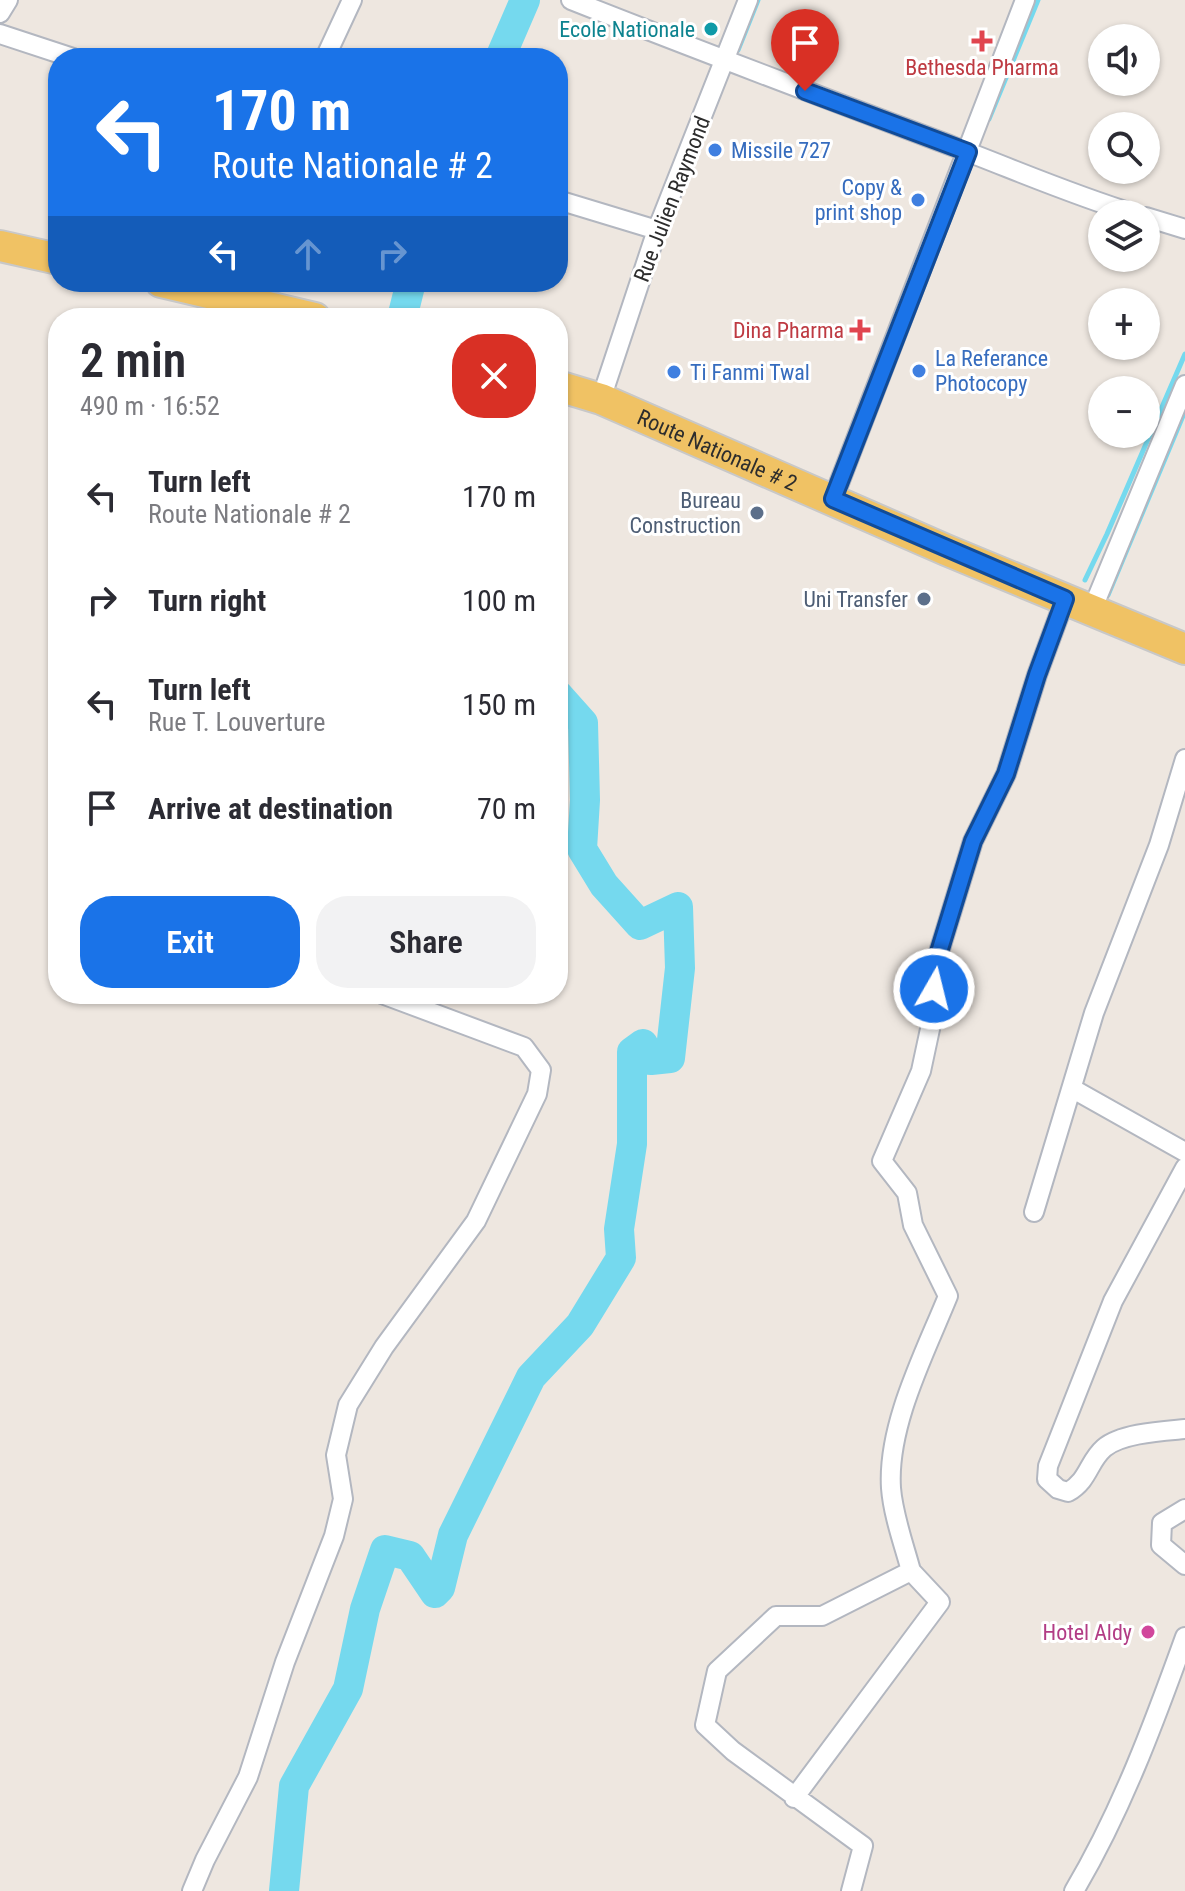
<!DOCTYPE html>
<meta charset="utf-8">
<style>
:root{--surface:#fff;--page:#f2f2f3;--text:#2b2b33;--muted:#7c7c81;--accent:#1a73e8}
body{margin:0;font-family:"Roboto Condensed",sans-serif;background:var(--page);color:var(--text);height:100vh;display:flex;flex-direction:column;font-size:30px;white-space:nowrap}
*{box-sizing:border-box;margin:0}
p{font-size:26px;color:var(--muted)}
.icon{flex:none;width:44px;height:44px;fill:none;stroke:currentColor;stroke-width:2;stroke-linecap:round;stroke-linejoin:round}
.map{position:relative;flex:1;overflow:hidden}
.panel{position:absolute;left:48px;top:308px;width:520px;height:696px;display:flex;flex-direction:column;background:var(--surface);border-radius:32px;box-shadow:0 2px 6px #0004}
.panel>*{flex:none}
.guide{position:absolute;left:48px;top:48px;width:520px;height:244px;border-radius:32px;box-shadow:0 2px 6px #0004;background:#1a73e8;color:#fff;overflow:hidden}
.buttons{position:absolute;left:1088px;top:24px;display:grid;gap:16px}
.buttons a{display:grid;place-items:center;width:72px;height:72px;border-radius:50%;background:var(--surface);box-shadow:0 2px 6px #0004;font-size:40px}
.pin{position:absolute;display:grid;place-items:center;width:68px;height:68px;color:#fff;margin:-82px -34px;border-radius:50% 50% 50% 0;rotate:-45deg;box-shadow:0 0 8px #0007}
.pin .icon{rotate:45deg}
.me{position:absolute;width:88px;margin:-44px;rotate:8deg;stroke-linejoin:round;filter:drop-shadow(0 0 6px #0008)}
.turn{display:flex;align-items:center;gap:28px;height:168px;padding:0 32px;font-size:36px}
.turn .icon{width:104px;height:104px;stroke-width:2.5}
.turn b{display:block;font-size:56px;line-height:68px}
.lanes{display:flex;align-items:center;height:76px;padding:0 32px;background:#0003;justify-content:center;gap:40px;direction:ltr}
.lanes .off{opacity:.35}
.round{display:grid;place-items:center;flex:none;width:84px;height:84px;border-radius:32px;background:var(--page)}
.head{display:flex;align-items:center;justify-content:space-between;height:136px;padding:0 32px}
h1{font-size:48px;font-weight:600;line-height:60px}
.cta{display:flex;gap:16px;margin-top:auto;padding:16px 32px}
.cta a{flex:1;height:92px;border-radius:32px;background:var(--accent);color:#fff;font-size:32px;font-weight:600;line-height:92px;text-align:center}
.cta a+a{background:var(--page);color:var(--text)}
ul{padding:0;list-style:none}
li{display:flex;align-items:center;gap:24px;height:104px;padding:0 32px}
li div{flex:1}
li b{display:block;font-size:30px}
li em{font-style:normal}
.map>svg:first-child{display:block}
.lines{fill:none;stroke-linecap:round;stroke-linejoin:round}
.stream{stroke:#75d9ee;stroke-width:5}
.river{stroke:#75d9ee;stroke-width:30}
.minor-casing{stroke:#b3b7c0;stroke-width:22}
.primary-casing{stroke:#c8c8c8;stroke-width:34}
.minor{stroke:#fff;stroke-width:18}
.primary{stroke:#f0c264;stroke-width:30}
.route-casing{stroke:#114b97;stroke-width:20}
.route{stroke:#1a73e8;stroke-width:14}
.culture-dot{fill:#0f9aa8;stroke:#fff;stroke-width:3}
.health-dot{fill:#e0444e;stroke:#fff;stroke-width:3}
.shop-dot{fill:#3f7fe0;stroke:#fff;stroke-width:3}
.service-dot{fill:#5c6f8a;stroke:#fff;stroke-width:3}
.hotel-dot{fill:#d1479c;stroke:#fff;stroke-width:3}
.labels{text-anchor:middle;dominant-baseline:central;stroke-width:6;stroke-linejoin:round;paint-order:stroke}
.culture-label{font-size:22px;fill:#0d838f;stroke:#fff;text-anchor:end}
.health-label{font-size:22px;fill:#be3a42;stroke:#fff}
.shop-label{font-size:22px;fill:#366cbe;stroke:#fff;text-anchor:start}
.street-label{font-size:22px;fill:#2d2d2d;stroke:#fff}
.service-label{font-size:22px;fill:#4e5e75;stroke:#fff;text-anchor:end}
.hotel-label{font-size:22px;fill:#b23c85;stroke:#fff;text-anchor:end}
</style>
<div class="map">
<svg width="1185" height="1891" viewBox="0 0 1185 1891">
<rect width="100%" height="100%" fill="#eee7e0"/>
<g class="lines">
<path class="stream" d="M738,50L758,0
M989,119L1038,0
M1085,580L1107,534L1185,354
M1108,595L1185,411"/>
<path class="river" d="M500,58L525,0
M402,318L411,282
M284,1891L294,1786L348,1689L365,1609L385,1550L410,1556L435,1593L440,1588L453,1535L531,1377L580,1325L621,1258L619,1229L632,1144V1052L643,1044L651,1060L670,1058L680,968L678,907L640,925L604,885L582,849L585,800L583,723L558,695"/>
<defs>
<path id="minor" d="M571,0C697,50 825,98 952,146C1013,169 1072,195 1135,214
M0,13L8,0
M0,34L73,58
M325,58L352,0
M558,200L657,230
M1146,217L1185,229
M601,399L657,230L748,0
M833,499L1025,0
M1092,610L1185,385
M1073,1089L1185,1152
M1185,1168L1113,1301L1048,1466L1047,1479L1058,1489L1068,1492C1089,1480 1088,1462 1104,1448C1121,1433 1164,1431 1185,1429
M1034,1212L1094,1013L1159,845L1185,759
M1185,1509L1162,1523L1161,1545L1185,1565
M794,1798L940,1602L911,1571
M192,1891L205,1860L248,1777L285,1662L334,1536L343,1499L336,1455L348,1405L384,1347L476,1221L537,1094L541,1070L524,1047L382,994
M851,1891L863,1846L733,1751L705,1725L717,1671L776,1616H822L911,1571C904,1545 893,1515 891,1488C887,1425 925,1353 948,1296L913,1225L907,1193L882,1161L921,1071L933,1015L936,962L973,841L1006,774L1037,675L1065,599
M1074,1891C1121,1812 1154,1723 1185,1637"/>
<g id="primary">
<path d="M0,246L58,259"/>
<path d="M161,282L315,318"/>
<path id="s1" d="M558,386L601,399L946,550L1185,649"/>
</g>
</defs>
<use href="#minor" class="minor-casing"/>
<use href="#primary" class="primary-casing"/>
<use href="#minor" class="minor"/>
<use href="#primary" class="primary"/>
</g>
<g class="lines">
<defs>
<path id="route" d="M805,91L968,152L833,499L1065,599L1037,675L1006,774L973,841L936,962L934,989"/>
</defs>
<use href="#route" class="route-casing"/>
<use href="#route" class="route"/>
</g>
<circle class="culture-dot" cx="711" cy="29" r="8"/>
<g class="health-dot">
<path d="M978 29h8v8h8v8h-8v8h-8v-8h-8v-8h8z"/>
<path d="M856 318h8v8h8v8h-8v8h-8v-8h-8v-8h8z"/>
</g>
<g class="shop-dot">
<circle cx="715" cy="150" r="8"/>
<circle cx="918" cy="200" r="8"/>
<circle cx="919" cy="371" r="8"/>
<circle cx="674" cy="372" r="8"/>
</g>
<g class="service-dot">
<circle cx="757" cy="513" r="8"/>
<circle cx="924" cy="599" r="8"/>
</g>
<circle class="hotel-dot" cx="1148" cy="1632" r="8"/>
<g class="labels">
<g class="culture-label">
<text x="695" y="29">Ecole Nationale</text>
</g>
<g class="health-label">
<text x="982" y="67">Bethesda Pharma</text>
<text x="844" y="330" text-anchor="end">Dina Pharma</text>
</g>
<g class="shop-label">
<text x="731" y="150">Missile 727</text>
<text x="902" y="187" text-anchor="end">Copy &amp;<tspan x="902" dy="25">print shop</tspan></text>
<text x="935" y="358">La Referance<tspan x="935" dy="25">Photocopy</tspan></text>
<text x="690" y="372">Ti Fanmi Twal</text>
</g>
<g class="street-label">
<text transform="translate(672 199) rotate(-69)">Rue Julien Raymond</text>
<text stroke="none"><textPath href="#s1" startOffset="172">Route Nationale # 2</textPath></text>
</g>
<g class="service-label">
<text x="741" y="500">Bureau<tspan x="741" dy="25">Construction</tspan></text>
<text x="908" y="599">Uni Transfer</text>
</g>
<g class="hotel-label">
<text x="1132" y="1632">Hotel Aldy</text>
</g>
</g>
</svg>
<div class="buttons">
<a><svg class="icon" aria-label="sound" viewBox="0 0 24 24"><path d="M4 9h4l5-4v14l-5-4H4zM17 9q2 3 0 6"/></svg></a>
<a><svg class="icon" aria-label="search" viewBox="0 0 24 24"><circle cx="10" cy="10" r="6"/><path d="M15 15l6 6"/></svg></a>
<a><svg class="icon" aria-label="layers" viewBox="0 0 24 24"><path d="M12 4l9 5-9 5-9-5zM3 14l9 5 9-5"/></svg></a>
<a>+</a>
<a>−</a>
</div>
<div class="pin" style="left:805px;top:91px;background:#d93025"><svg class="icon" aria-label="arrive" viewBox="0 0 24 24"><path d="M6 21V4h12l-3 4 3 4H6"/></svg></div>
<svg class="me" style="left:934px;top:989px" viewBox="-20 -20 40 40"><circle r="17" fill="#1a73e8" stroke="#fff" stroke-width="3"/><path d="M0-11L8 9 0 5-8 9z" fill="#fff"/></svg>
<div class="guide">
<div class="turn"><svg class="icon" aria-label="left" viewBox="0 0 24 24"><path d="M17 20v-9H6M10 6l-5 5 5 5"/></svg><div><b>170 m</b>Route Nationale # 2</div></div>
<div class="lanes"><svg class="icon" aria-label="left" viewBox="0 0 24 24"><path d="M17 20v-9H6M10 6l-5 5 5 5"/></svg><svg class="icon off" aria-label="ahead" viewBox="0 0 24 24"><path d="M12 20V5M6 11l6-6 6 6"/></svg><svg class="icon off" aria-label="right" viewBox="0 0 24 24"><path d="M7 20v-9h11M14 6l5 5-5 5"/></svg></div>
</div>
<section class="panel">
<div class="head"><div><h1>2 min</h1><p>490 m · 16:52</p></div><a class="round" style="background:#d93025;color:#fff"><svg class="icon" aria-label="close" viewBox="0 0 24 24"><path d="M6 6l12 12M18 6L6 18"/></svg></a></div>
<ul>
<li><svg class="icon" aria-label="left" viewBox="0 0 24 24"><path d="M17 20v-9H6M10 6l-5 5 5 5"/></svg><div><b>Turn left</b><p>Route Nationale # 2</p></div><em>170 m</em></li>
<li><svg class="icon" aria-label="right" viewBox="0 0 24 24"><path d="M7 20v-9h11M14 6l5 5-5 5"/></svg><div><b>Turn right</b></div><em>100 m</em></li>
<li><svg class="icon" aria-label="left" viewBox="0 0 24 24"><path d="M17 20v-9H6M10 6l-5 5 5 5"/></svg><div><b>Turn left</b><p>Rue T. Louverture</p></div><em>150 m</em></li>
<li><svg class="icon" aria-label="arrive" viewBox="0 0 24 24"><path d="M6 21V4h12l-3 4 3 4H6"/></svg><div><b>Arrive at destination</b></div><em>70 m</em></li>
</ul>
<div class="cta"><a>Exit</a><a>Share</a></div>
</section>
</div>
